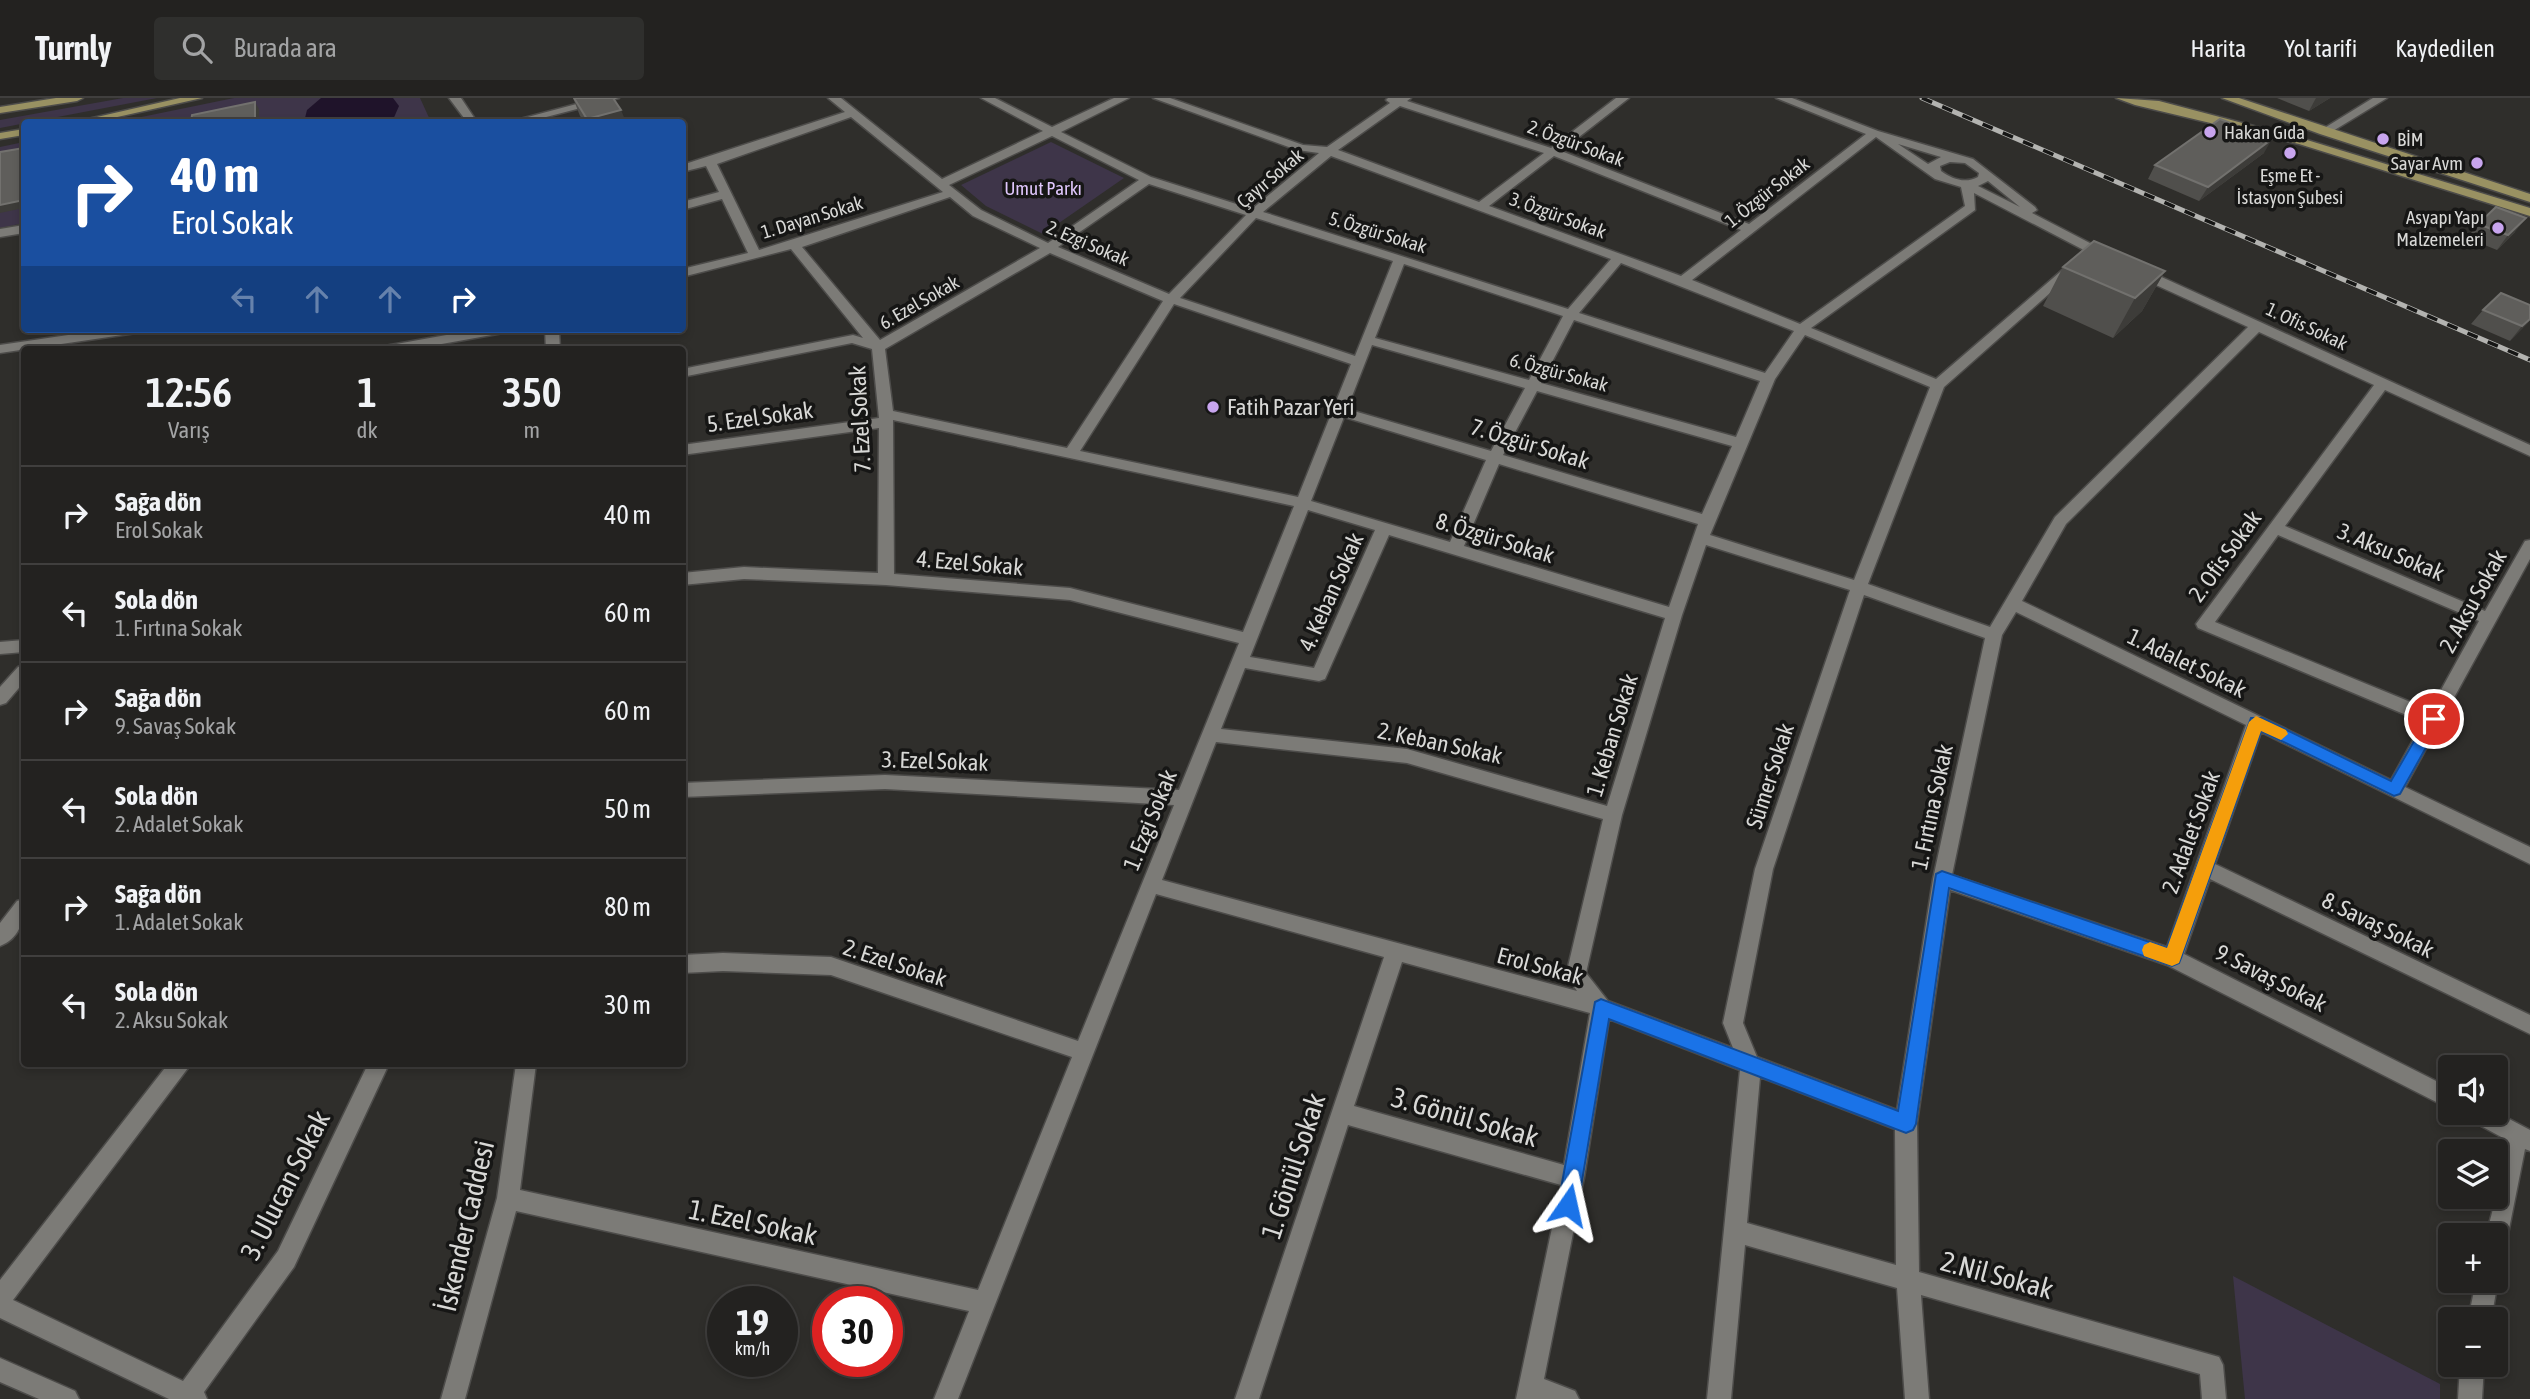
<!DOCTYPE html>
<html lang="tr">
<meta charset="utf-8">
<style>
:root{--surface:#232220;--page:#2f2f2d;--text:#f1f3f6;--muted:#a3a4a5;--line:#403f3e}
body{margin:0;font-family:"Asap Condensed",sans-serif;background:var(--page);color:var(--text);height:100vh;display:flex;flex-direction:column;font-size:26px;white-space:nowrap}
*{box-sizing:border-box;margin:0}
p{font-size:23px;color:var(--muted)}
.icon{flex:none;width:38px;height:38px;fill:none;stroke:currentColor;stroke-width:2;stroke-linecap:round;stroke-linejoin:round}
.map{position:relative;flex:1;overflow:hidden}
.panel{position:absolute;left:21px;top:248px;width:665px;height:721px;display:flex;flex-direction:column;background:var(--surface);border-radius:7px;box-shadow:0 4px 10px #0003,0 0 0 2px var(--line)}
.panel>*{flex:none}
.banner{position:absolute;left:21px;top:21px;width:665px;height:214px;border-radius:7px;box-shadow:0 4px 10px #0003,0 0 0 2px var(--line);background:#1a4fa0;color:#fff;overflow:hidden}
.tools{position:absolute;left:2438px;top:957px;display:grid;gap:14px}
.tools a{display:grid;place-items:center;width:70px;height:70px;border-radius:7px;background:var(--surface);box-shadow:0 4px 10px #0003,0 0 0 2px var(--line);font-size:35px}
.speed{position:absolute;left:707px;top:1188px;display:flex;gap:14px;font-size:35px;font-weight:700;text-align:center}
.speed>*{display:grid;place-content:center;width:91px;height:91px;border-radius:50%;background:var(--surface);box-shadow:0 4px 10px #0003,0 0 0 2px var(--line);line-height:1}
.speed small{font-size:18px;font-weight:400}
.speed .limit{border:10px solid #d22;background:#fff;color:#111}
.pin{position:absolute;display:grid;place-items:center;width:60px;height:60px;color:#fff;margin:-30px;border:4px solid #fff;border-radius:50%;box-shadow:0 2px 7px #0007}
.me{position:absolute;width:77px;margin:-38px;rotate:11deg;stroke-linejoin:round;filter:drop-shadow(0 0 5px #0008)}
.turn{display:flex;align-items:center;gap:24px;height:147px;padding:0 35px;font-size:32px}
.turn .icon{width:91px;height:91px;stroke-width:2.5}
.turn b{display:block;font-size:49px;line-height:60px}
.lanes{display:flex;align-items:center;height:66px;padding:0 35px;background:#0003;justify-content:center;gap:35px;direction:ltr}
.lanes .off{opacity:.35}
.eta{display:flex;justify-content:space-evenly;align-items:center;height:119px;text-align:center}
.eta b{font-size:42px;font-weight:600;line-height:49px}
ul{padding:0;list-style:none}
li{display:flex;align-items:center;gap:21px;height:98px;padding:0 35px;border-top:2px solid var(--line)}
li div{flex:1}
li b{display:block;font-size:26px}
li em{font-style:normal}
header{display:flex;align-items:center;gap:42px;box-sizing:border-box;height:98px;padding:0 35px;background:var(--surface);border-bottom:2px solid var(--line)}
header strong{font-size:33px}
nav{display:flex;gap:38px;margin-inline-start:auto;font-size:24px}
.search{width:490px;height:63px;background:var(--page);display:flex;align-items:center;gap:18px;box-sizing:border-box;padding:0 24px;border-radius:7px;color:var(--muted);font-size:26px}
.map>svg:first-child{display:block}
.green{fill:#3e3549}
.water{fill:#1f132a}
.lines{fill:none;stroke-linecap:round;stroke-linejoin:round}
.minor-casing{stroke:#4d4c4a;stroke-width:3}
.major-casing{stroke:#4d4c4a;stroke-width:3}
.minor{fill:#7c7b77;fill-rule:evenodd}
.major{fill:#999162;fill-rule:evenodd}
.rail-casing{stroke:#b3b3b0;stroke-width:5}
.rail{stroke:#161615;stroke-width:3.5;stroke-dasharray:11;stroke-linecap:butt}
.wall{fill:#504f4c}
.shaded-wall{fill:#3d3c39}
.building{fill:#5f5e5b;stroke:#72716e;stroke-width:2}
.route{fill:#1a73e8;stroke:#114b97;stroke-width:2}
.slow{fill:#f59e0b}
.poi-dot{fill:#c8a5ee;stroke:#161615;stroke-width:2.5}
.labels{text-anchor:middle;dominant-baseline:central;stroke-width:7;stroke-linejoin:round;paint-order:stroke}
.far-poi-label{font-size:19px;fill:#d8d8d6;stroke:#161615;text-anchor:start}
.far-street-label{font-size:19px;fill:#d8d8d6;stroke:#161615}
.far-park-label{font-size:19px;fill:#dfc6fc;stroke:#161615}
.poi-label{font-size:23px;fill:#d8d8d6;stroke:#161615;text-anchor:start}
.street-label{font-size:23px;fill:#d8d8d6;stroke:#161615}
.near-street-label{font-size:28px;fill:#d8d8d6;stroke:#161615}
</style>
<header>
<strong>Turnly</strong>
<div class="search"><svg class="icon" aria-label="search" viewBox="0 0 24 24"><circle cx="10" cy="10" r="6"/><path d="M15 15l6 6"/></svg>Burada ara</div>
<nav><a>Harita</a><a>Yol tarifi</a><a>Kaydedilen</a></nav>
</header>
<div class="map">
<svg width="2530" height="1301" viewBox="0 0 2530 1301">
<rect width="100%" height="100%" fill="#2f2e2b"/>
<path class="green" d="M123,0H157L0,30V22Z
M234,0H420L431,24H117Z
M24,44V125L0,130V49Z
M1051,44L1124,80L1043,136L986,108L961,87Z
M2233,1178L2440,1286V1301H2245Z"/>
<path class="water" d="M321,0H393L399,8L392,24H304L307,12Z"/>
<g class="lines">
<defs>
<path id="minor" d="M449,0H461L477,24H467Z
M599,0H619L527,24H509Z
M828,0H841L942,81L1043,33L981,0H995L1052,29L1114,0H1129L1061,34L1151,79L1252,111L1319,55L1297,52L1153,0H1170L1303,47L1327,49L1390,5L1386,2L1388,0H1411L1407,3L1551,50L1616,0H1629L1561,53L1749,126L1866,36L1776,0H1792L1878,33L1973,61L2035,109L2037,112L2032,115L2111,156V162H2103L1974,95L1975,112L1811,230L1936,281L2067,168L2071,167L2077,171L1944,289L1868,486L1990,529L2055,419L2248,229L2134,177V171H2144L2530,347V358L2385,292L2285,428L2485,513L2525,443L2530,442V461L2405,689L2530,749V766L2261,634L2215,766L2530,917V936L2210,781L2184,856L2450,990V1011L2167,867L1950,792L1917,1025L1919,1174L2219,1259L2223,1267L2226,1301H2202L2200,1276L1921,1197L1929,1301H1905L1897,1190L1745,1147L1731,1301H1707L1740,972L1609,921L1584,1080L1544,1281L1575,1293L1579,1301H1516L1561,1087L1348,1027L1259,1301H1235L1384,859L1156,796L958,1301H934L969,1213L516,1113L465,1301H441L497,1100L516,966H536L520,1092L978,1192L1072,959L831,877L723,873L682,875V857L723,855L831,859L1078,943L1174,707L885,691L682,699V685L885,677L1179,692L1239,545L1070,502L886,487L744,481L682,487V475L744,469L878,475L879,330L682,357V347L879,320L872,251L852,245L682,279V271L853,237L863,240L791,151L682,179V171L748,155L722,101L682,112V104L719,94L706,68L682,74V67L845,14ZM1400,8L1544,55L1479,104L1338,52ZM851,19L943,94L759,152L717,66ZM1052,38L1139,82L1048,145L981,112L949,87ZM1876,39L1935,81L1961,89L1965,108L1800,226L1692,182ZM1898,46L1941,59L1928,66ZM1331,58L1611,161L1568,211L1263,114ZM1554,58L1741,132L1681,178L1489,108ZM1950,64L1965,65L1979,75L1978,79C1965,86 1952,81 1941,73L1940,68ZM1988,83L2020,109L1978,88ZM1149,86L1246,117L1169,196L1058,149ZM950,99L973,118L1040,150L880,242L802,149ZM1256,120L1393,163L1355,258L1180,200ZM1050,155L1163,203L1067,350L893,313L885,251ZM1621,165L1794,233L1765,275L1579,215ZM1404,166L1563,218L1529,282L1375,240ZM1174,206L1351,266L1298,399L1080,353ZM1574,222L1760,283L1736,339L1541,285ZM2259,234L2374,287L2196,526L2198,530L2423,624L2391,682L2022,503L2066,426ZM1805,237L1930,289L1854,482L1710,437L1775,281ZM1372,247L1525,290L1491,353L1347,311ZM1537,293L1732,348L1702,416L1503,357ZM1344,319L1486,362L1450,444L1311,403ZM893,322L1294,408L1243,534L1070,490L894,476ZM1499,366L1698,426L1669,509L1464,448ZM1308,412L1375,432L1314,570L1250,559ZM1389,437L1665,520L1607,708L1407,651L1221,631L1245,570L1319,583L1325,581ZM2278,437L2479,523L2430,612L2215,524ZM1706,447L1850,492L1755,771L1723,925L1733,950L1608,903L1586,875L1622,717L1682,517ZM1864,497L1985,540L1933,781L1897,1012L1757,959L1743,925L1773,771ZM2016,514L2246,627L2167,849L1952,777L2002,537ZM1216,644L1407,665L1603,721L1566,877L1577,893L1162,782ZM1402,864L1590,915L1564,1067L1354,1008ZM1760,979L1895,1031L1896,1167L1747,1125Z
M2373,0H2387L2328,36L2318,34Z
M24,127V135L0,139V131Z
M109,231H143L136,235L0,255V247Z
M480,231H510L503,235L408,252H378L385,248Z
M545,231H559L560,252H546Z
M24,542V554L0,556V544Z
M24,567V584L6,605L0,607V589L18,569Z
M24,801C26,819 20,841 0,848V825L17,803Z
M168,966H191L13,1202L183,1283L278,1153L368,966H389L294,1169L204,1294L207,1301H169L0,1220V1182Z
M2496,1014L2530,1032V1053L2525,1051L2507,1141L2504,1149L2496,1152V1138H2486L2496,1099L2505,1041L2470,1022L2466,1015Z
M2496,1176L2498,1183L2491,1222H2468L2476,1183H2496Z
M0,1260L75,1293L79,1301H39L0,1284Z
M2460,1267H2484L2482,1301H2458Z"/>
<path id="major" d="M56,0H83L77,3L0,15V9Z
M180,0H202L95,24H75Z
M2116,0L2159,3L2307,42L2530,110V118L2299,46L2135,7Z
M2222,0H2239L2530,96V104L2320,36Z
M24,31V37L0,41V35Z"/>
</defs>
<use href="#minor" class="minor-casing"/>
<use href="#major" class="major-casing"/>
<use href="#minor" class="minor"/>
<use href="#major" class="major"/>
<defs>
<path id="rail" d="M1922,0L2530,262"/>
</defs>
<use href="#rail" class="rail-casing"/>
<use href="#rail" class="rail"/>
</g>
<path class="wall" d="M573,0L626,24H585L580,18Z
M2277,0H2330L2309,13Z
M2264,55L2199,103L2148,81L2155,67Z
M2478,126L2515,134L2497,152L2467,140Z
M2063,169L2165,173L2142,213L2113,240L2043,208Z
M2483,212L2530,222L2510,243L2471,226Z"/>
<path class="shaded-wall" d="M2316,0H2330L2309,13Z
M255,4L259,11V24H255Z
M621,12L626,24H588L587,21Z
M2272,41L2264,55L2199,103L2208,89Z
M24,102V110L0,115V107Z
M2526,120L2515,134L2497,152L2508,137Z
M2165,173L2142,213L2113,240L2135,200Z
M2530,221L2528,225L2510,243L2522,228Z"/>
<path class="building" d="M574,0H613L621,12L587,21Z
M255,4V24H191L192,17Z
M2220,21L2272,41L2208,89L2155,67Z
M24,50V102L0,107V54Z
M2496,109L2526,120L2508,137L2478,126Z
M2094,143L2165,173L2135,200L2063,169Z
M2501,195L2530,207V221L2522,228L2483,212Z"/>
<path class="route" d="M2434,615L2442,621L2400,696L2394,698L2261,633L2181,860L2179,865L2172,868L1949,790L1916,1026L1913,1032L1906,1035L1609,921L1578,1107L1575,1114L1568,1116L1561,1114L1558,1107L1595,904L1601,901L1898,1013L1936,776L1942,773L2167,850L2251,620H2262L2391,683L2429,617Z"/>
<path class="slow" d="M2256,618L2286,632L2288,636L2281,642L2261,633L2179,865L2172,868L2144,858L2142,852L2144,847L2150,844L2167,850L2249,624Z"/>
<g class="poi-dot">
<circle cx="2210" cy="34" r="7"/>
<circle cx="2383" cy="41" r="7"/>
<circle cx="2290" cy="55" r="7"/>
<circle cx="2477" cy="65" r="7"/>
<circle cx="2498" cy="130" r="7"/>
<circle cx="1213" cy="309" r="7"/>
</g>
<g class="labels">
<g class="far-poi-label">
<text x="2224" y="34">Hakan Gıda</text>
<text x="2397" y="41">BİM</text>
<text x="2463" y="65" text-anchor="end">Sayar Avm</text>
<text x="2290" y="77" text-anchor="middle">Eşme Et -<tspan x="2290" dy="22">İstasyon Şubesi</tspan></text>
<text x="2484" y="119" text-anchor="end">Asyapı Yapı<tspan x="2484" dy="22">Malzemeleri</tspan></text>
</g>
<g class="far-street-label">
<text transform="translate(1576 45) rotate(20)">2. Özgür Sokak</text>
<text transform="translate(1270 80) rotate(-40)">Çayır Sokak</text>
<text transform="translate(1767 94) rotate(-38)">1. Özgür Sokak</text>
<text transform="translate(1558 117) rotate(20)">3. Özgür Sokak</text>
<text transform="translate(812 119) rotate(-17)">1. Dayan Sokak</text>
<text transform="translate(1378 134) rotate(17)">5. Özgür Sokak</text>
<text transform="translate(1088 145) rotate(23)">2. Ezgi Sokak</text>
<text transform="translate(919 204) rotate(-30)">6. Ezel Sokak</text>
<text transform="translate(2307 228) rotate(25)">1. Ofis Sokak</text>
<text transform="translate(1559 274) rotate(15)">6. Özgür Sokak</text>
</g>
<g class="far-park-label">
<text x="1043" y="90">Umut Parkı</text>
</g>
<g class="poi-label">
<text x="1227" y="309">Fatih Pazar Yeri</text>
</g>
<g class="street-label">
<text transform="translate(760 319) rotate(-8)">5. Ezel Sokak</text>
<text transform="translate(860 321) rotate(-93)">7. Ezel Sokak</text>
<text transform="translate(1530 346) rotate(17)">7. Özgür Sokak</text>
<text transform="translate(1495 440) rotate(17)">8. Özgür Sokak</text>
<text transform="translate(2391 454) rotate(23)">3. Aksu Sokak</text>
<text transform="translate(2225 458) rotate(-54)">2. Ofis Sokak</text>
<text transform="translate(970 465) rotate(5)">4. Ezel Sokak</text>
<text transform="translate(1331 494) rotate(-66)">4. Keban Sokak</text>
<text transform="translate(2473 503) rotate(-61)">2. Aksu Sokak</text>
<text transform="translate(2187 565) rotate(26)">1. Adalet Sokak</text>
<text transform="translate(1612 637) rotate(-73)">1. Keban Sokak</text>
<text transform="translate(1440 645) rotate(12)">2. Keban Sokak</text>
<text transform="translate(935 663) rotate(2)">3. Ezel Sokak</text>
<text transform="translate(1770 678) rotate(-72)">Sümer Sokak</text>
<text transform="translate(1932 709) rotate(-78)">1. Fırtına Sokak</text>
<text transform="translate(1150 722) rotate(-68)">1. Ezgi Sokak</text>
<text transform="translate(2191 734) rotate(-70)">2. Adalet Sokak</text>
<text transform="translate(2378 827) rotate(26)">8. Savaş Sokak</text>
<text transform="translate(895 865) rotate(18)">2. Ezel Sokak</text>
<text transform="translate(1540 868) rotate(15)">Erol Sokak</text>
<text transform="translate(2271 880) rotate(27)">9. Savaş Sokak</text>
</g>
<g class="near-street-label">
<text transform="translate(1465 1019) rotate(16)">3. Gönül Sokak</text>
<text transform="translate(1293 1068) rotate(-72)">1. Gönül Sokak</text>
<text transform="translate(285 1087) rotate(-63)">3. Ulucan Sokak</text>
<text transform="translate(753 1124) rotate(12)">1. Ezel Sokak</text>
<text transform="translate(465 1128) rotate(-77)">İskender Caddesi</text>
<text transform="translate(1997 1177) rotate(15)">2.Nil Sokak</text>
</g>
</g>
</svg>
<div class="tools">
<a><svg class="icon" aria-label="sound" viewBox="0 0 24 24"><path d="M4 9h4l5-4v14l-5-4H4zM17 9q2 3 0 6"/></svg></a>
<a><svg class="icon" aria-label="layers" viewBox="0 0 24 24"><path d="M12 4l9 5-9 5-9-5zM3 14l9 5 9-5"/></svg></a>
<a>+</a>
<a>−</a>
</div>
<div class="speed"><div>19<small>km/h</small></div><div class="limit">30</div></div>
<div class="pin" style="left:2434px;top:621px;background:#d93025"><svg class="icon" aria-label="arrive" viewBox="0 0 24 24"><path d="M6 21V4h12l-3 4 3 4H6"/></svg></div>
<svg class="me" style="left:1568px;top:1107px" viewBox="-20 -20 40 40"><path d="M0-17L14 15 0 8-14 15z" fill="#1a73e8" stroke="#fff" stroke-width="4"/></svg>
<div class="banner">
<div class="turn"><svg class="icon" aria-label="right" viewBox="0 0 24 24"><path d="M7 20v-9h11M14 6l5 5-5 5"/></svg><div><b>40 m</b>Erol Sokak</div></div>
<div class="lanes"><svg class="icon off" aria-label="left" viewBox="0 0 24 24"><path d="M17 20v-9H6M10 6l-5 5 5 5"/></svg><svg class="icon off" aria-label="ahead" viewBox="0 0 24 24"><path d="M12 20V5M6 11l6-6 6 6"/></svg><svg class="icon off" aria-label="ahead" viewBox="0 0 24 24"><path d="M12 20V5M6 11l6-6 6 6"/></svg><svg class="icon" aria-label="right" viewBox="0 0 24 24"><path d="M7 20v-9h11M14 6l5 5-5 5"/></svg></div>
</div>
<section class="panel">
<div class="eta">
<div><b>12:56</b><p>Varış</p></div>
<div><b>1</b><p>dk</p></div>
<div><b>350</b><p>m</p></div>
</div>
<ul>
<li><svg class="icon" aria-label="right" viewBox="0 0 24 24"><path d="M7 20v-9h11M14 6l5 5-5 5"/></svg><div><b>Sağa dön</b><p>Erol Sokak</p></div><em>40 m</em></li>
<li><svg class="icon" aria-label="left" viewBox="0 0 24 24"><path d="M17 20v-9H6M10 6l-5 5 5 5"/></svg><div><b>Sola dön</b><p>1. Fırtına Sokak</p></div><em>60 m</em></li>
<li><svg class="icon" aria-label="right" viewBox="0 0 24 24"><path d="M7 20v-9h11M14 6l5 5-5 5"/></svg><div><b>Sağa dön</b><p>9. Savaş Sokak</p></div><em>60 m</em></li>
<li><svg class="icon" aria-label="left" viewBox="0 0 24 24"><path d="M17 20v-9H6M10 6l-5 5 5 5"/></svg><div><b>Sola dön</b><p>2. Adalet Sokak</p></div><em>50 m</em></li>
<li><svg class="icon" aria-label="right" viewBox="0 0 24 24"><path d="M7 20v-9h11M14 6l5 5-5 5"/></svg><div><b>Sağa dön</b><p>1. Adalet Sokak</p></div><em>80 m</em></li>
<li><svg class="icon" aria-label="left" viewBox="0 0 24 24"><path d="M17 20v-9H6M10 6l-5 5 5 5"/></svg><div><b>Sola dön</b><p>2. Aksu Sokak</p></div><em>30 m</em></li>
</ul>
</section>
</div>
